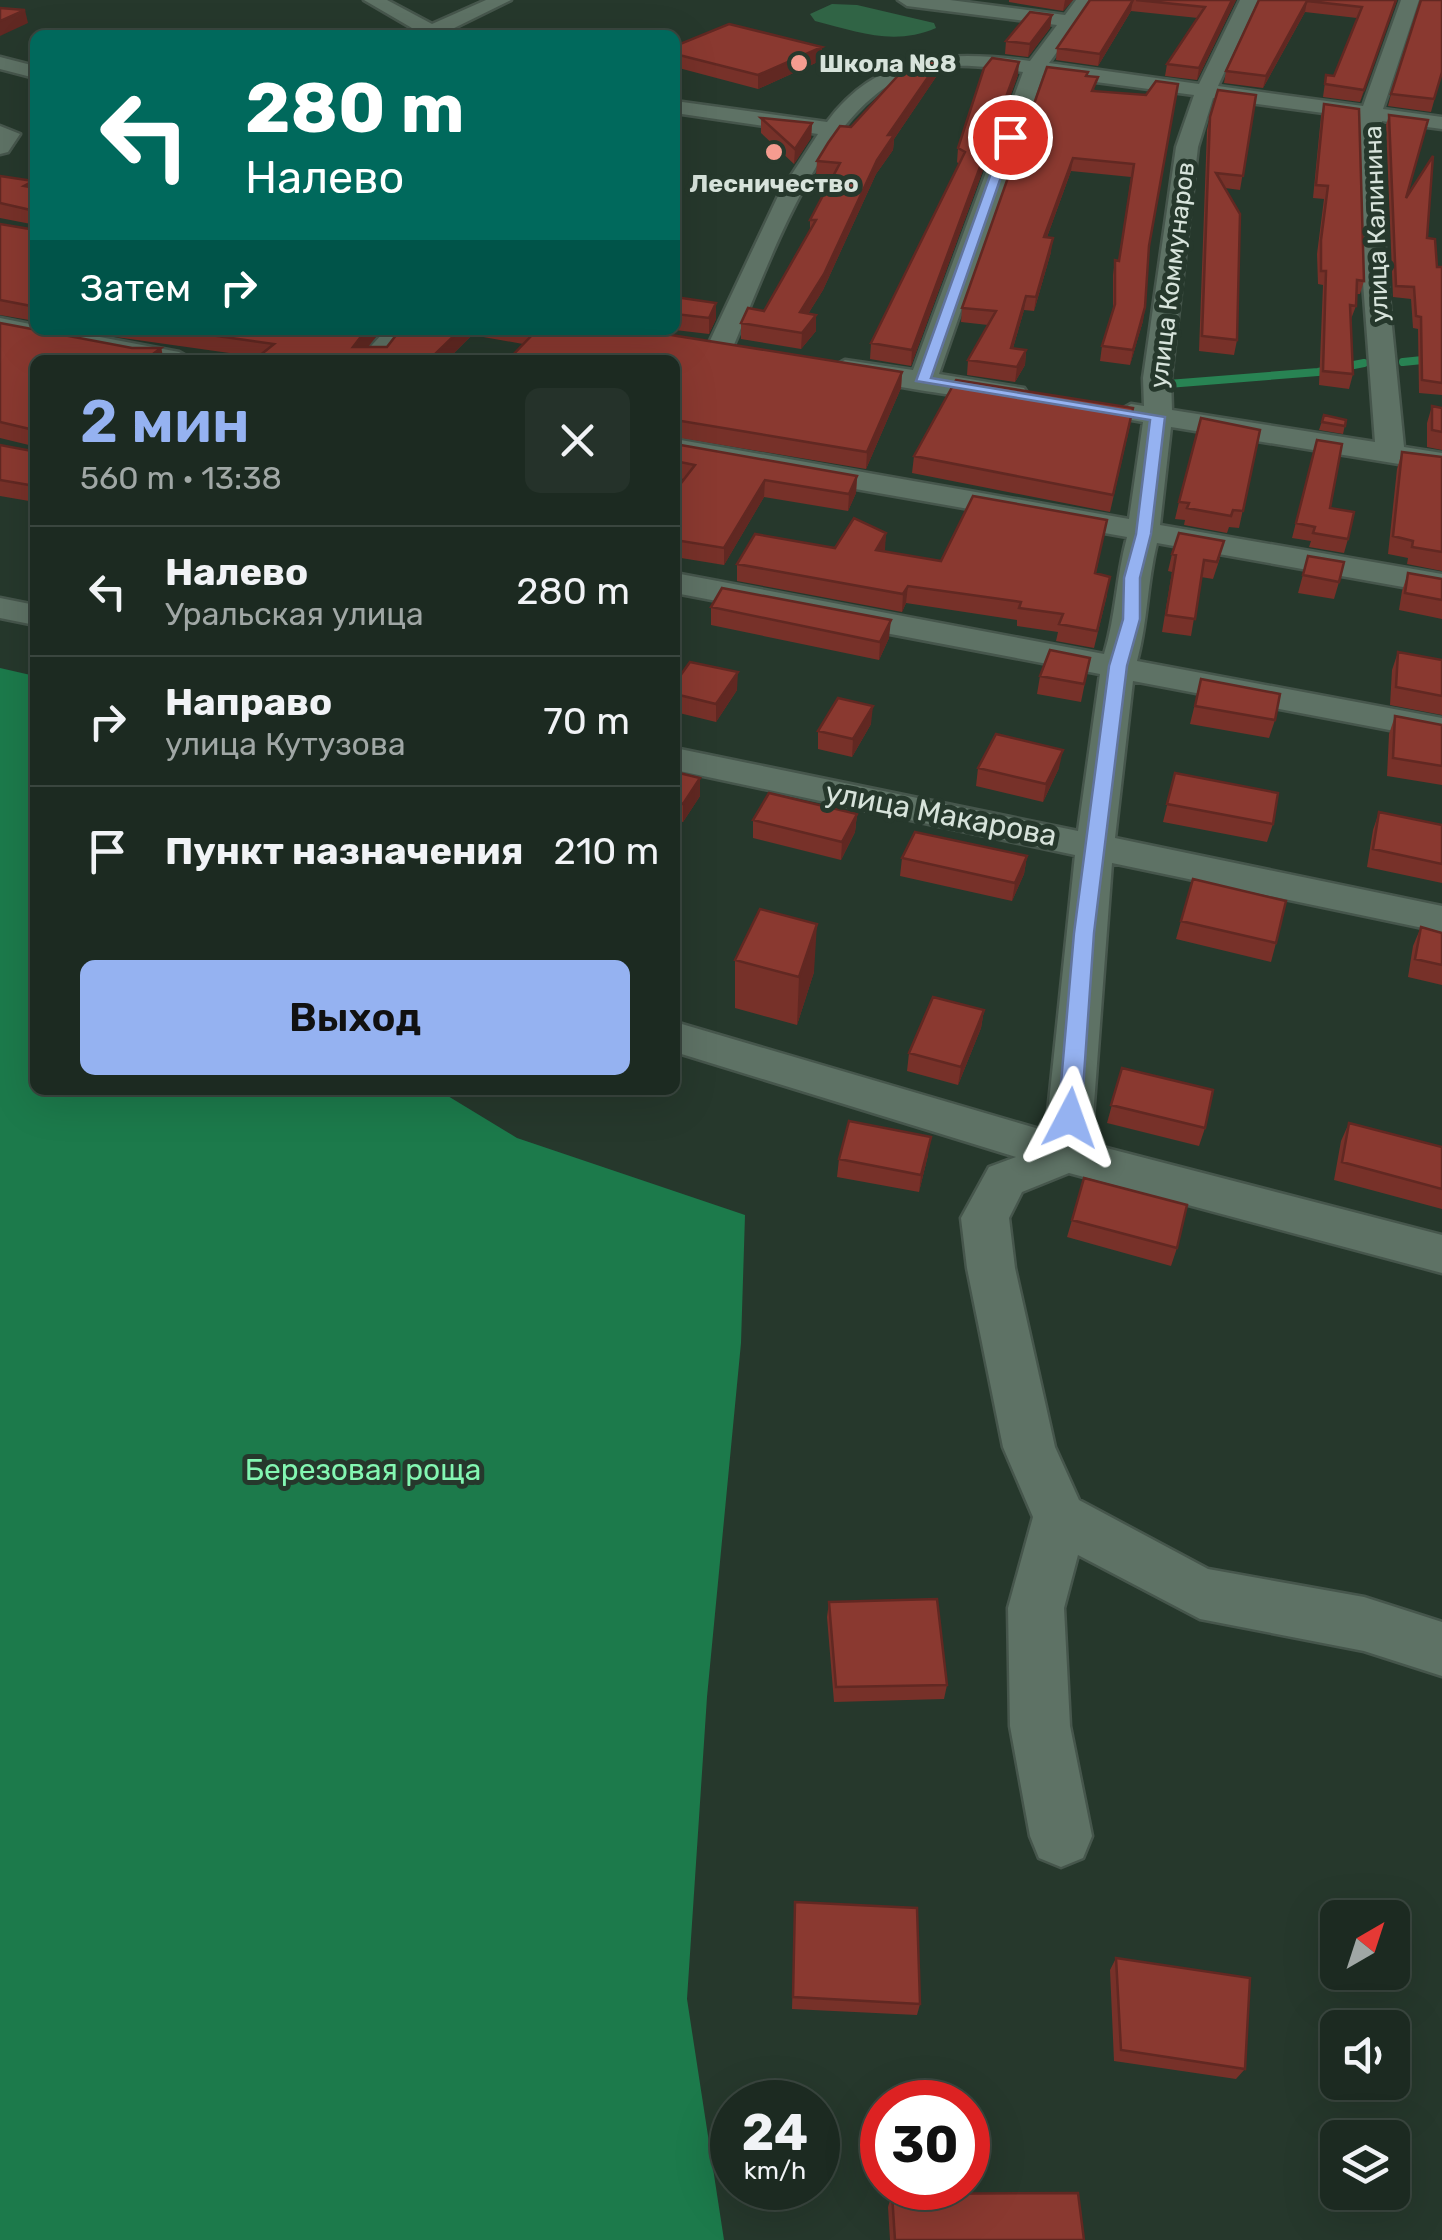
<!DOCTYPE html>
<html lang="ru">
<meta charset="utf-8">
<style>
:root{--surface:#1c2a21;--page:#25322a;--text:#f1f3f6;--muted:#a0a7a5;--line:#3a463f;--accent:#95b2f1}
body{margin:0;font-family:Rubik,sans-serif;background:var(--page);color:var(--text);height:100vh;display:flex;flex-direction:column;font-size:38px;white-space:nowrap}
*{box-sizing:border-box;margin:0}
p{font-size:32px;color:var(--muted)}
.icon{flex:none;width:55px;height:55px;fill:none;stroke:currentColor;stroke-width:2;stroke-linecap:round;stroke-linejoin:round}
.map{position:relative;flex:1;overflow:hidden}
.details{position:absolute;left:30px;top:355px;width:650px;height:740px;display:flex;flex-direction:column;background:var(--surface);border-radius:15px;box-shadow:0 10px 40px #0002,0 0 0 2px var(--line)}
.details>*{flex:none}
.banner{position:absolute;left:30px;top:30px;width:650px;height:305px;border-radius:15px;box-shadow:0 10px 40px #0002,0 0 0 2px var(--line);background:#00695c;color:#fff;overflow:hidden}
.needle{width:65px;rotate:39deg}
.tools{position:absolute;left:1320px;top:1900px;display:grid;gap:20px}
.tools a{display:grid;place-items:center;width:90px;height:90px;border-radius:15px;background:var(--surface);box-shadow:0 10px 40px #0002,0 0 0 2px var(--line);font-size:50px}
.speed{position:absolute;left:710px;top:2080px;display:flex;gap:20px;font-size:50px;font-weight:700;text-align:center}
.speed>*{display:grid;place-content:center;width:130px;height:130px;border-radius:50%;background:var(--surface);box-shadow:0 10px 40px #0002,0 0 0 2px var(--line);line-height:1}
.speed small{font-size:25px;font-weight:400}
.speed .limit{border:15px solid #d22;background:#fff;color:#111}
.pin{position:absolute;display:grid;place-items:center;width:85px;height:85px;color:#fff;margin:-42px;border:5px solid #fff;border-radius:50%;box-shadow:0 2px 10px #0007}
.me{position:absolute;width:110px;margin:-55px;rotate:4deg;stroke-linejoin:round;filter:drop-shadow(0 0 8px #0008)}
.turn{display:flex;align-items:center;gap:35px;height:210px;padding:0 50px;font-size:45px}
.turn .icon{width:130px;height:130px;stroke-width:2.5}
.turn b{display:block;font-size:70px;line-height:85px}
.then{display:flex;align-items:center;height:95px;padding:0 50px;background:#0003;gap:20px;font-size:38px}
.round{display:grid;place-items:center;flex:none;width:105px;height:105px;border-radius:15px;background:var(--page)}
.summary{display:flex;align-items:center;justify-content:space-between;height:170px;padding:0 50px}
h1{font-size:60px;font-weight:600;line-height:75px;color:var(--accent)}
.action{display:flex;gap:20px;margin-top:auto;padding:20px 50px}
.action a{flex:1;height:115px;border-radius:15px;background:var(--accent);color:#111;font-size:40px;font-weight:600;line-height:115px;text-align:center}
ul{padding:0;list-style:none}
li{display:flex;align-items:center;gap:30px;height:130px;padding:0 50px;border-top:2px solid var(--line)}
li div{flex:1}
li b{display:block;font-size:38px}
li em{font-style:normal}
.map>svg:first-child{display:block}
.green{fill:#306445}
.forest{fill:#1c7a4b}
.lines{fill:none;stroke-linecap:round;stroke-linejoin:round}
.stream{stroke:#288353;stroke-width:8}
.minor-casing{stroke:#46564c;stroke-width:5}
.minor{fill:#5e7265;fill-rule:evenodd}
.wall{fill:#773129}
.shaded-wall{fill:#612822}
.building{fill:#8a3930;stroke:#612822;stroke-width:2.5}
.route{fill:#95b2f1;stroke:#61749d;stroke-width:2.5}
.poi-dot{fill:#f59c90;stroke:#26382c;stroke-width:4}
.labels{text-anchor:middle;dominant-baseline:central;stroke-width:10;stroke-linejoin:round;paint-order:stroke}
.far-poi-label{font-size:25px;font-weight:bold;fill:#d7e3db;stroke:#26382c;text-anchor:start}
.far-street-label{font-size:25px;fill:#d7e3db;stroke:#26382c}
.street-label{font-size:30px;fill:#d7e3db;stroke:#26382c}
.park-label{font-size:30px;fill:#83f7b2;stroke:#26382c}
</style>
<div class="map">
<svg width="1442" height="2240" viewBox="0 0 1442 2240">
<rect width="100%" height="100%" fill="#26382c"/>
<path class="green" d="M832,4L857,5L934,23L936,28C894,46 858,32 815,21L810,14Z"/>
<path class="forest" d="M0,668L35,676V1090H438L517,1138L745,1215L741,1343L707,1697L687,1999L724,2240H0Z"/>
<g class="lines">
<path class="stream" d="M1403,362L1442,358
M1168,384L1318,372L1364,363"/>
<defs>
<path id="minor" d="M364,0H387L432,24L486,0H511L446,32L448,35H424Z
M898,0H950L1065,15L1076,0H1095L1049,63L1199,84L1240,0H1258L1218,86L1363,106L1401,0H1419L1383,109L1442,117V129L1382,121L1385,256L1404,447L1442,453V471L1171,427L1160,525L1442,574V594L1157,543C1147,583 1148,621 1137,661L1442,718V740L1133,681L1115,838L1442,906V932L1112,863L1091,1144L1442,1235V1273L1069,1173L1022,1192L1009,1218L1015,1268L1055,1447L1079,1500L1208,1569L1364,1597L1442,1622V1676L1364,1651L1200,1619L1078,1555L1064,1608L1070,1726L1092,1836L1083,1858L1061,1867L1039,1858L1030,1836L1010,1726L1008,1608L1033,1517L1003,1447L967,1268L961,1218L989,1167L1016,1157L675,1052V1022L1046,1131L1075,855L675,770V748L1078,831L1100,674L675,593V573L1104,654C1116,616 1116,577 1127,537L675,457V439L1129,519L1143,422L1121,418L1117,412L1131,404L1144,406L1143,378L1176,147L1194,95L1043,75L939,374L1024,388L1028,394L1024,400C1003,405 842,381 831,368L845,360L913,370L1023,72C989,67 951,61 916,72C823,102 769,265 733,347L720,355L707,347L779,194L818,134L675,113V101L827,122C878,52 951,50 1030,61L1057,25L907,6ZM1213,98L1360,118L1361,256L1375,442L1172,410L1171,378L1198,147Z
M0,57L35,66V78L0,69Z
M0,126L20,134L8,152L0,154Z
M0,318L35,325V330H63L179,352L193,360H137L0,334Z
M386,330H414L387,360H358Z
M0,598L35,605V625L0,618Z"/>
</defs>
<use href="#minor" class="minor-casing"/>
<use href="#minor" class="minor"/>
</g>
<path class="wall" d="M1009,0H1073L1063,11L1009,2Z
M1090,0H1236L1197,80L1165,76L1167,64L1198,18L1131,11L1098,66L1056,60L1057,48Z
M1259,0H1397L1360,102L1323,97L1326,75L1334,76L1357,18L1305,12L1263,88L1224,83L1226,71Z
M1052,15L1050,28L1028,57L1005,54L1006,41Z
M675,46L822,47V60L758,89L675,67Z
M940,71L894,139L893,150L876,174L823,290L808,314L816,331L801,349L741,339V323L764,311L810,230V220L833,177L816,175L817,161L851,127Z
M1088,72V76L1095,91L1146,95L1149,246L1143,321L1130,365L1100,361L1102,346L1113,312V275L1115,260L1119,261L1131,177L1071,171L1047,237L1051,252L1034,311L1024,310L1013,348L1026,350L1025,365L1015,382L967,375L968,360L988,325L961,322L962,308Z
M1442,72L1431,112L1388,106L1391,94Z
M1018,75L911,366L870,359L871,343L959,164L957,162L958,148Z
M1256,95L1240,190L1225,188L1237,340L1234,355L1199,351L1207,130L1210,117Z
M1324,104L1364,281L1360,294H1356V306L1351,319L1353,374L1349,389L1319,385L1323,285L1318,284L1317,254L1324,199L1313,198L1321,116Z
M1389,115L1406,197L1427,238L1437,267H1442V395L1419,393L1418,329L1413,328L1411,299L1393,297L1386,125Z
M761,118L812,123L811,138L794,164L761,133Z
M0,176L35,188V321L0,315V224L30,229L31,224L0,218Z
M675,297L716,303V319L709,334L675,330Z
M0,323L132,348H161L164,360H35V502L0,496V445L32,451L33,446L0,438Z
M66,330H381L368,347H387L400,330H640L902,372L901,388L866,469L675,437V360L523,344L472,335L447,360H254L258,357Z
M1432,406L1442,408V450L1427,447V423Z
M1324,415L1346,420L1343,434L1319,430Z
M1130,425L1110,512L912,473L914,456Z
M1260,430L1239,528L1229,527L1227,533L1184,525L1185,520L1175,519L1179,502Z
M1317,440L1330,508L1348,539L1344,553L1309,547L1311,541L1292,538Z
M675,444L857,476L856,493L848,511L764,497L724,565L675,557V491L684,479L675,478Z
M1402,452L1442,457V571L1407,564L1408,558L1388,554L1397,469Z
M1107,520L1096,573L1107,595L1094,648L1056,641L1058,632L1017,626V620L906,603L902,612L737,581V564L835,548L886,533L884,552L941,561Z
M1172,554L1220,558L1213,579L1201,577L1191,636L1162,632L1172,572L1168,571Z
M1308,556L1339,582L1334,599L1298,593Z
M1408,573L1442,579V619L1399,610L1402,591Z
M711,607L889,638L879,660L711,625Z
M1398,652L1442,660V715L1390,705L1392,670Z
M1090,658L1081,702L1037,694L1040,676Z
M1201,679L1275,720L1269,738L1190,724Z
M675,683L737,690L716,722L675,712Z
M1395,716L1442,725V785L1387,776L1389,734Z
M871,724L852,757L818,749V731Z
M978,768H1059L1043,802L976,786Z
M675,772L700,778V796L683,822L675,820Z
M1175,773L1273,824L1267,842L1163,822Z
M1379,812L1442,825V883L1367,867L1373,830Z
M857,814L855,832L841,860L753,838V820Z
M1027,856L1024,874L1012,901L900,876L902,858Z
M1181,921L1276,943L1271,962L1176,939Z
M1421,927L1442,933V985L1408,977L1413,946Z
M735,960L814,972L797,1025L735,1008Z
M984,1010L981,1028L958,1085L907,1071L909,1053Z
M1122,1068L1205,1128L1199,1146L1107,1123Z
M1349,1123L1442,1147V1209L1334,1180L1341,1141Z
M928,1155L919,1192L837,1177L839,1159Z
M1072,1220L1177,1248L1171,1266L1067,1237Z
M829,1602L947,1685L944,1699L834,1702L827,1617Z
M795,1902L920,2004L917,2015L792,2009Z
M1116,1958L1245,2069L1236,2079L1114,2061L1110,1970Z
M892,2194L1084,2240H890L888,2207Z"/>
<path class="shaded-wall" d="M1065,0H1073L1063,11Z
M1133,0L1131,11L1098,66L1100,54Z
M1232,0H1236L1197,80L1199,68Z
M1396,0H1397L1360,102L1364,90Z
M1307,1L1305,12L1263,88L1266,76Z
M25,10L28,23L0,36V21Z
M1052,15L1050,28L1028,57L1030,44Z
M822,47V60L758,89V75Z
M942,57L940,71L894,139L893,150L876,174L823,290L799,328L800,312L888,135Z
M1019,62L1018,75L911,366L912,350Z
M812,123L811,138L794,164L795,149Z
M1073,158L1071,171L1042,251L1044,237Z
M1053,238L1051,252L1034,311L1036,297Z
M1026,296L1024,310L1009,362L1011,348Z
M716,303V319L709,334V318Z
M1145,307L1143,321L1130,365L1133,350Z
M816,315V331L801,349L802,333Z
M366,330H381L358,360L353,347Z
M460,330H471L472,335L447,360H429Z
M161,348L164,360H145Z
M1026,350L1025,365L1015,382L1017,367Z
M902,372L901,388L866,469L867,452Z
M857,476L856,493L848,511L849,494Z
M765,480L764,497L724,565V548Z
M886,533L885,550L875,568L876,550Z
M908,586L906,603L902,612L903,594Z
M891,620L889,638L879,660L880,642Z
M738,672L737,690L716,722V704Z
M873,706L871,724L852,757L853,739Z
M1063,750L1059,768L1043,802L1046,784Z
M700,778V796L683,822V804Z
M857,814L855,832L841,860L842,842Z
M1027,856L1024,874L1012,901L1015,883Z
M817,924L814,972L797,1025L799,977Z
M984,1010L981,1028L958,1085L961,1067Z
M931,1137L928,1155L919,1192L921,1175Z"/>
<path class="building" d="M1090,0H1133L1100,54L1057,48Z
M1136,0H1232L1199,68L1167,64L1205,7Z
M1259,0H1396L1364,90L1325,84L1326,75L1334,76L1362,7L1307,1L1266,76L1226,71Z
M1421,0H1442V72L1434,99L1391,94Z
M0,8L25,10L0,21Z
M1030,12L1052,15L1030,44L1006,41Z
M729,24L822,47L758,75L675,54V46Z
M942,57L888,135H894L877,160L824,274L800,312L816,315L802,333L741,323L748,308L764,311L816,220H810L840,163L817,161L828,143L840,126L851,127L904,69Z
M992,58L1019,62L912,350L871,343L965,152L958,148L984,68Z
M1047,67L1088,72L1086,76L1098,77L1092,91L1146,95L1156,81L1178,84L1149,246L1145,307L1133,350L1102,346L1115,304V260L1119,261L1134,164L1073,158L1044,237L1053,238L1036,297L1026,296L1011,348L1026,350L1017,367L968,360L996,311L962,308Z
M1218,90L1256,95L1243,176L1216,173L1240,214L1237,340L1202,336L1210,117Z
M1324,104L1359,109L1364,281L1357,280L1356,306L1350,305L1353,374L1323,371L1326,271H1321V240L1328,186L1316,185Z
M1389,115L1428,120L1406,198L1433,156L1427,238L1435,239L1437,267H1442V383L1422,380L1421,317L1416,316L1414,287L1396,286Z
M761,118L812,123L795,149Z
M0,176L33,181L24,186L35,188V311L31,306L0,300V224L30,229L35,211L0,203Z
M675,297L716,303L709,318L675,314Z
M0,323L132,348H161L145,360H35V486L0,480V445L32,451L34,430L0,422Z
M175,330H366L353,347H387L400,330H460L429,360H254L274,344Z
M537,330H640L902,372L867,452L675,420V360H508Z
M956,380L1133,408L1113,495L914,456Z
M1432,406L1442,408V432L1432,430Z
M1324,415L1346,420L1345,426L1322,422Z
M1201,418L1260,430L1243,511L1233,510L1231,516L1187,508L1189,503L1179,502Z
M1317,440L1342,444L1330,508L1354,512L1348,539L1313,533L1315,527L1296,523Z
M675,444L857,476L849,494L765,480L724,548L675,540V491L695,465L675,461Z
M1402,452L1442,457V552L1412,547L1413,541L1393,536Z
M973,496L1107,520L1095,573L1110,577L1097,631L1059,624L1063,614L1019,608L1021,602L908,586L903,594L737,564L755,534L835,548L854,518L886,533L876,550L941,561Z
M1179,533L1224,541L1217,562L1204,560L1195,619L1166,615L1176,555L1172,554Z
M1308,556L1344,562L1339,582L1303,575Z
M1408,573L1442,579V600L1405,593Z
M722,588L891,620L880,642L711,607Z
M1050,650L1090,658L1084,684L1040,676Z
M1398,652L1442,660V696L1396,687Z
M690,662L738,672L716,704L675,694V683Z
M1201,679L1280,694L1275,720L1195,706Z
M838,698L873,706L853,739L818,731Z
M1395,716L1442,725V766L1393,758Z
M996,734L1063,750L1046,784L978,768Z
M675,772L700,778L683,804L675,802Z
M1175,773L1278,793L1273,824L1167,804Z
M769,793L857,814L842,842L753,820Z
M1379,812L1442,825V864L1373,849Z
M915,832L1027,856L1015,883L902,858Z
M1193,879L1286,901L1276,943L1181,921Z
M760,909L817,924L799,977L735,960Z
M1421,927L1442,933V965L1415,959Z
M933,997L984,1010L961,1067L909,1053Z
M1122,1068L1213,1090L1205,1128L1111,1105Z
M849,1121L931,1137L921,1175L839,1159Z
M1349,1123L1442,1147V1189L1342,1162Z
M1084,1178L1187,1205L1177,1248L1072,1220Z
M937,1599L947,1685L836,1687L829,1602Z
M795,1902L917,1908L920,2004L793,1997Z
M1116,1958L1250,1978L1245,2069L1121,2050Z
M1078,2193L1084,2240H895L892,2194Z"/>
<path class="route" d="M1010,134L1015,137L931,378L1165,417L1151,534L1140,578V619L1127,666L1094,933L1081,1118L1070,1126L1058,1118L1074,933L1109,666L1123,619L1124,578L1136,534L1150,420L916,381L1004,137Z"/>
<g class="poi-dot">
<circle cx="799" cy="63" r="10"/>
<circle cx="774" cy="152" r="10"/>
</g>
<g class="labels">
<g class="far-poi-label">
<text x="819" y="63">Школа №8</text>
<text x="774" y="183" text-anchor="middle">Лесничество</text>
</g>
<g class="far-street-label">
<text transform="translate(1376 224) rotate(-92)">улица Калинина</text>
<text transform="translate(1172 275) rotate(-83)">улица Коммунаров</text>
</g>
<g class="street-label">
<text transform="translate(941 814) rotate(11)">улица Макарова</text>
</g>
<g class="park-label">
<text x="363" y="1470">Березовая роща</text>
</g>
</g>
</svg>
<div class="tools">
<a><svg class="needle" viewBox="-14 -14 28 28"><path d="M0-13l5 13h-10z" fill="#e53935"/><path d="M0 13l5-13h-10z" fill="#a0a7a5"/></svg></a>
<a><svg class="icon" aria-label="sound" viewBox="0 0 24 24"><path d="M4 9h4l5-4v14l-5-4H4zM17 9q2 3 0 6"/></svg></a>
<a><svg class="icon" aria-label="layers" viewBox="0 0 24 24"><path d="M12 4l9 5-9 5-9-5zM3 14l9 5 9-5"/></svg></a>
</div>
<div class="speed"><div>24<small>km/h</small></div><div class="limit">30</div></div>
<div class="pin" style="left:1010px;top:137px;background:#d93025"><svg class="icon" aria-label="arrive" viewBox="0 0 24 24"><path d="M6 21V4h12l-3 4 3 4H6"/></svg></div>
<svg class="me" style="left:1070px;top:1118px" viewBox="-20 -20 40 40"><path d="M0-17L14 15 0 8-14 15z" fill="#95b2f1" stroke="#fff" stroke-width="4"/></svg>
<div class="banner">
<div class="turn"><svg class="icon" aria-label="left" viewBox="0 0 24 24"><path d="M17 20v-9H6M10 6l-5 5 5 5"/></svg><div><b>280 m</b>Налево</div></div>
<div class="then">Затем<svg class="icon" aria-label="right" viewBox="0 0 24 24"><path d="M7 20v-9h11M14 6l5 5-5 5"/></svg></div>
</div>
<section class="details">
<div class="summary"><div><h1>2 мин</h1><p>560 m · 13:38</p></div><a class="round"><svg class="icon" aria-label="close" viewBox="0 0 24 24"><path d="M6 6l12 12M18 6L6 18"/></svg></a></div>
<ul>
<li><svg class="icon" aria-label="left" viewBox="0 0 24 24"><path d="M17 20v-9H6M10 6l-5 5 5 5"/></svg><div><b>Налево</b><p>Уральская улица</p></div><em>280 m</em></li>
<li><svg class="icon" aria-label="right" viewBox="0 0 24 24"><path d="M7 20v-9h11M14 6l5 5-5 5"/></svg><div><b>Направо</b><p>улица Кутузова</p></div><em>70 m</em></li>
<li><svg class="icon" aria-label="arrive" viewBox="0 0 24 24"><path d="M6 21V4h12l-3 4 3 4H6"/></svg><div><b>Пункт назначения</b></div><em>210 m</em></li>
</ul>
<div class="action"><a>Выход</a></div>
</section>
</div>
